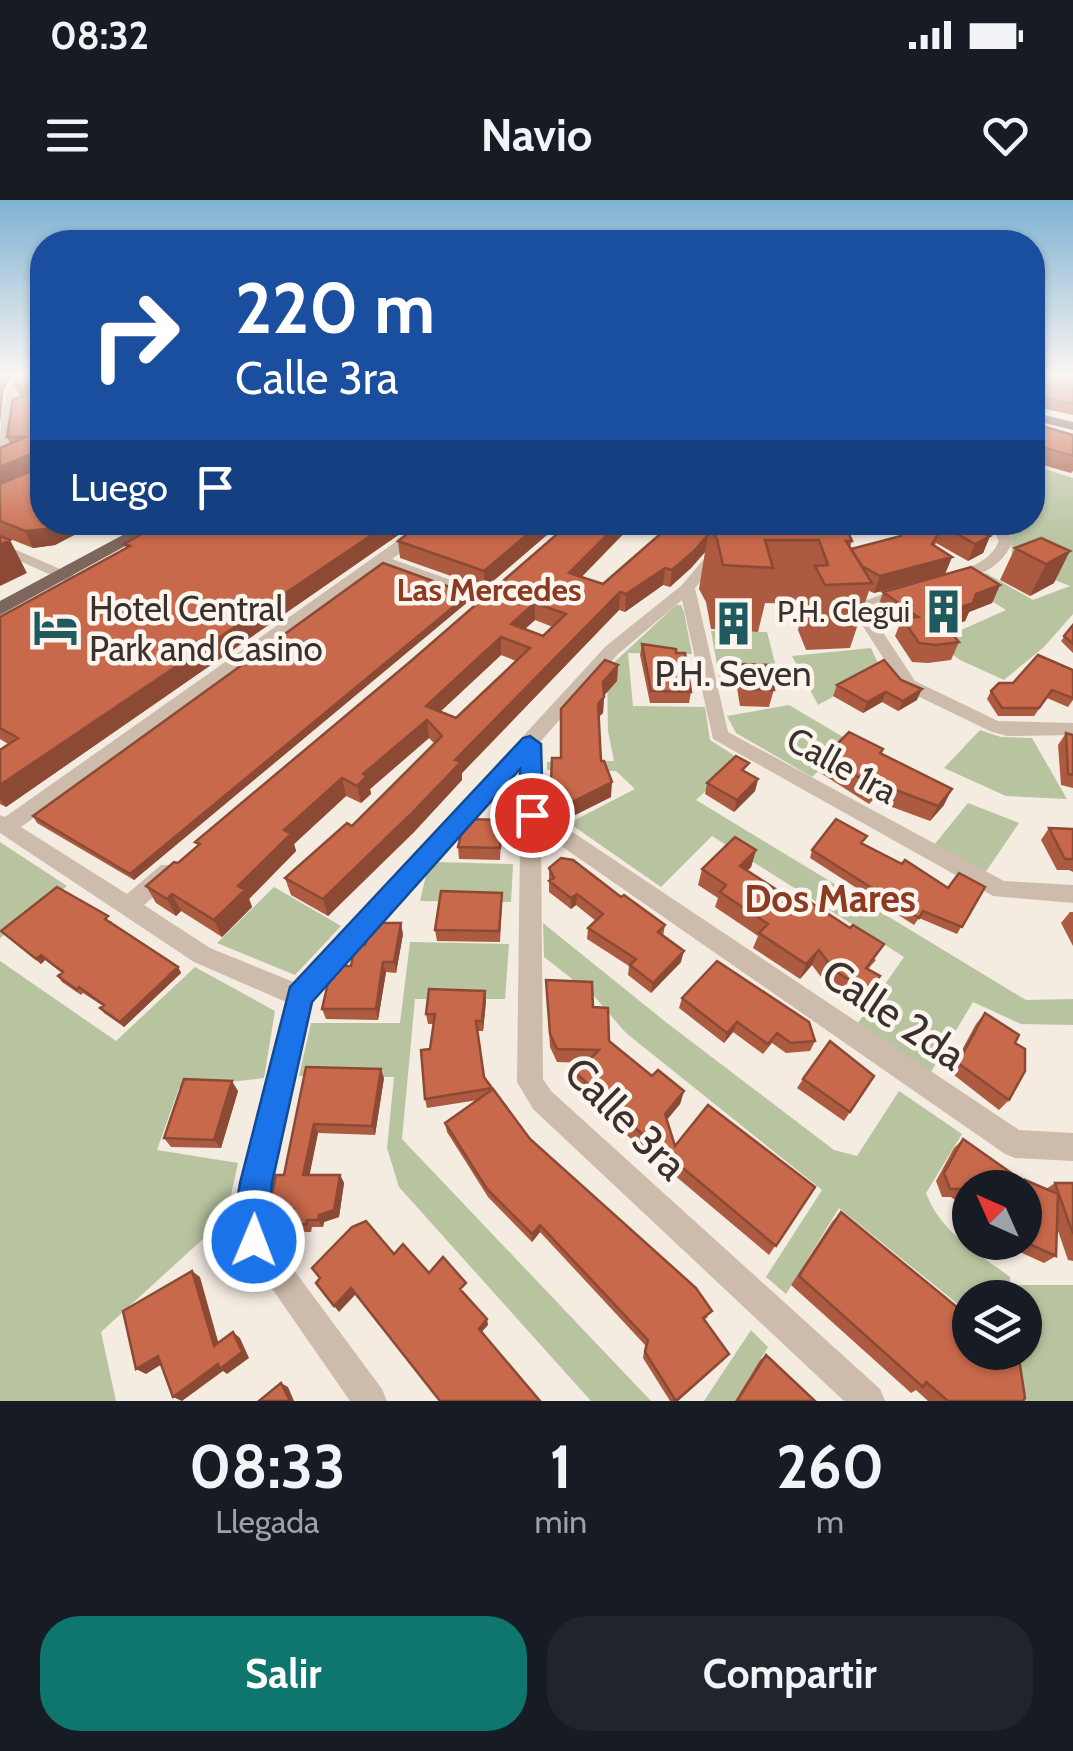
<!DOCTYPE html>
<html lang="es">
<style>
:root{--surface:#171b24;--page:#20242c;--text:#f1f3f6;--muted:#9ea1a6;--accent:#0f766e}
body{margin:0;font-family:Cabin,sans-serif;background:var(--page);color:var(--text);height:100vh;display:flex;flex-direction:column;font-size:38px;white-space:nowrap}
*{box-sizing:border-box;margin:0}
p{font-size:32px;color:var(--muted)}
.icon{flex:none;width:55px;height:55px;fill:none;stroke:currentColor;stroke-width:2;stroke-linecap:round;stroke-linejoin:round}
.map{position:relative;height:1201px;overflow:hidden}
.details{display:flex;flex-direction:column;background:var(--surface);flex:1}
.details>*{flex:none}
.hud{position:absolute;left:30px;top:30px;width:1015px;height:305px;border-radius:40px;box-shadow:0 2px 8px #0004;background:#1a4fa0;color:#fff;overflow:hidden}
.needle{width:65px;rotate:315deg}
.controls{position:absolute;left:952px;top:970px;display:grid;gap:20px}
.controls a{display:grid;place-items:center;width:90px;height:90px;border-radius:50%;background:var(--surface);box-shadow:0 2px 8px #0004;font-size:50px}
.pin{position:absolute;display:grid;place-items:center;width:85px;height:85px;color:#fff;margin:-42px;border:5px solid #fff;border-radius:50%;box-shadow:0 2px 10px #0007}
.me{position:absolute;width:110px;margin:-55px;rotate:1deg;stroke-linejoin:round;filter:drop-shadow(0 0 8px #0008)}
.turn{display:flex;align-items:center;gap:35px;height:210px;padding:0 40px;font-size:45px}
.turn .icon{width:130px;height:130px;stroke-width:2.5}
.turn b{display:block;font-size:70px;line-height:85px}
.then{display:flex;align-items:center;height:95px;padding:0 40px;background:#0003;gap:20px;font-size:38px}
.eta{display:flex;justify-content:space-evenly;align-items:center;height:170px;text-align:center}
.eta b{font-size:60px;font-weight:800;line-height:70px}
.button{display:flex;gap:20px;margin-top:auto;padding:20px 40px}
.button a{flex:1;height:115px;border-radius:40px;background:var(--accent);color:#fff;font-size:40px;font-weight:800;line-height:115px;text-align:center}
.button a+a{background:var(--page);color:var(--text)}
.status{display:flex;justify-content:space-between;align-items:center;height:70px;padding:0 50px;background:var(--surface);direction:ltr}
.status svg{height:28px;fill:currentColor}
header{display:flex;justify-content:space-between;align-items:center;height:130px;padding:0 40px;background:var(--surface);font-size:45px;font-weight:800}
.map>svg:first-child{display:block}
.green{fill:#b8c4a0}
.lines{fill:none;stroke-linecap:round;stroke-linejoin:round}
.minor{fill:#cdbbac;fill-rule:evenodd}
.major{fill:#7d675c;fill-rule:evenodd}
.wall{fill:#ac5a40;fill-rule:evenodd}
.shaded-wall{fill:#8c4a34}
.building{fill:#c8694b;stroke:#8c4a34;stroke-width:2.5;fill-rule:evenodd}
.route{fill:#1a73e8;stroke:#114b97;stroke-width:2.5}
.labels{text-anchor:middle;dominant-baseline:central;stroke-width:9;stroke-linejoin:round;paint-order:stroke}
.far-poi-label{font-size:30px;fill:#3b302b;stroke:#fbf5ee;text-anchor:end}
.far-neighbourhood-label{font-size:32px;font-weight:bold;fill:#8c3b22;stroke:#fbf5ee}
.poi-label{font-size:35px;fill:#3b302b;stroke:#fbf5ee;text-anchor:start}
.street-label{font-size:35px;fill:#3b302b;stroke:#fbf5ee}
.neighbourhood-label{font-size:38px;font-weight:bold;fill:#8c3b22;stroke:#fbf5ee}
.near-street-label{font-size:42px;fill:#3b302b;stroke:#fbf5ee}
</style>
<div class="status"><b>08:32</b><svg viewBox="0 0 49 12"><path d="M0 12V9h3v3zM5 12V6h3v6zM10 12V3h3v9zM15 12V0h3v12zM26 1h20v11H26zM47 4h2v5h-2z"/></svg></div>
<header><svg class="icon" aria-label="menu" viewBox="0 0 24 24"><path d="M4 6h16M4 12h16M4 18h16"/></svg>Navio<svg class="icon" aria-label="heart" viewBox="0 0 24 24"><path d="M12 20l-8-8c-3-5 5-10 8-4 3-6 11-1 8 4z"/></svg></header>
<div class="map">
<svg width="1073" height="1201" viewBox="0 0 1073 1201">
<rect width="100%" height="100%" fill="#f4ebe1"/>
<path class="green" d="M1033,265L1073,278V414L1044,447L1004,480L960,460L942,447L941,439L1006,410L961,382L986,373L1033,400L1070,386L1012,363L1011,328L1005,323L1032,322Z
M676,405H681L684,412L692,454L628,453L633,506L705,507L710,540L740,559L696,600L1026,800L1073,799V825L1021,824L973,802L931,872L858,823L904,757L712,636L661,687L569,623L635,589L616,571L547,570V562L614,561L608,531L607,469Z
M711,431L767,432L780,482H720Z
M871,448L881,470L818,505L792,456Z
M789,505L850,541L812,577L736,533L727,516Z
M980,530L1001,537L1032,538L1067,599L1006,596L944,568Z
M968,603L1019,623L985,673L934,645Z
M0,642L67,686L0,738Z
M436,662L513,664L511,702L420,701L427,671Z
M274,687L341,726L295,775L217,743Z
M543,723L667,823L834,950L857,956L899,891L962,934L926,993C941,1033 977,1052 1010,1077V1085H1073V1201H1012L1011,1153L1025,1152V1098H970V1114L839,1008L786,1094L766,1077L822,990L626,833L594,796L544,757Z
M410,742L509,744L505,799H415L402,939L651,1201H591L399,987L387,948L394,877L299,876L311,823H400Z
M0,761L116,841L195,767L275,811L264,878L179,888L157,950L238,963L226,1018L101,1132L116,1201H0Z
M751,1130L768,1147L735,1201H704Z"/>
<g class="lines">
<path class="minor" d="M18,175H30L19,185L10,255L4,259L0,258C0,234 0,190 18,175Z
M424,322H441L392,359L493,395V401H483L383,365L21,627L127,694L161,665H177L180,671L177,677L144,705L210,748L296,783L606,446L682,385L735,322H750L695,388L728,532L1004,681L1073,685V703L993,696L713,539L682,400L618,454L540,542L541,611L1019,930L1073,933V961L1015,958L1005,954L541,632L543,879L551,891L880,1189L885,1201H844L533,909L517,882L521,563L311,801L270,983L266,1017L268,1035L382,1189L387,1201H350L239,1041L236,1017L242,983L286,802L194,762L0,633V615L5,617Z
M989,322H1003L1013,341C1003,367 972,383 945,381V375C967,368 989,364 999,341Z
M0,343L81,378L84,381L76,386L71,384L0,352Z
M903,387L911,392L908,395L867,408L915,481L998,521L1073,523V535L1008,536L992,532L903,489L850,406Z"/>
<path class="major" d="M1032,212L1073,222V230L1032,220Z
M147,322H169L0,415V401Z"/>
</g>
<path class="wall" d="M42,175V322H124L109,330L95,324L55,345L33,348L0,335V248L10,244L7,237L20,197Z
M1032,175H1073V215L1032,206Z
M1032,223L1073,235V271L1071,273L1032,262Z
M164,322H417L6,607L0,604V550L8,544L0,539V417L126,348L124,344Z
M422,322H562L485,388L400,358L398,341Z
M635,322L581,377L603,384L674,322L852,341L850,347L851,349L899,337L900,333L917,328L913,327L915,322H992L988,335L990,336L983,353L968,361L936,343L934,346L952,357L945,374L874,393L869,391L850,448L806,450L798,430L803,409L802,404L765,403L758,432L711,429L706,402L699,389L705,352L691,368L670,387L663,385L625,412L619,410L462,573V580L414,632L328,716L291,695L285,678L352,626L435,544L429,538L370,589L371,594L361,603L346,596L294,644L296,651L249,699L252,707L222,737L181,711L176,716L156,703L146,686L178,663L198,646L195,642L411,461ZM535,420L553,427L543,436L525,429ZM501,455L516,461L456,518L440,512Z
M1041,338L1054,383L1030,396L1000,380L1015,348Z
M1000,385L992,403L969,412L965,421L946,427L959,442L951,460L928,463L912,462L895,436L899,426L877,410L883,392Z
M470,400L134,680L37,623L33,616Z
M1073,425V453L1061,441Z
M642,444L691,492L689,503H650L640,455Z
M740,464L776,482L769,507L740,506L736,482Z
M618,465L617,481L604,495L603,513L598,517L601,561L611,597L569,618L551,597L552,558H561Z
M1073,470V500L1068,507L1047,498L1034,516H998L987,499L991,491L1013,483Z
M901,480L917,500L898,511L882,502L863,513L833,496L837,485Z
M1066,533L1073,535V588L1061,585L1058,545Z
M883,549L882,554L944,605L930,621L873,600L869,604L819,572L825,556Z
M758,579L755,591L734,612L705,594L707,583Z
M502,620L500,660L459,659L458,647Z
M1049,628L1073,629V672L1069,670H1057L1041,640Z
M863,644L948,688L985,687L957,734L919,718L914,725L810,658L812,650Z
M756,650L751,667L747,671L876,760L868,769L880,776L860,807L827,785L812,765L800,779L753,748L758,736L715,707L718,698L698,685L702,669Z
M549,668L621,697L665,725L663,736L681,762L651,793L628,775L629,766L587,739L588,728L596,721L576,705L571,709L549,692Z
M502,704L500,742L437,741L435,730Z
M1070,712H1073V746L1061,723Z
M112,721L110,723L178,767L181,773L124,827L104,813L100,808L103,806L83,793L81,795L62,782L58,776L62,773L45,760L41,764L1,731Z
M403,734L396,773L386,772L378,820L326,819L322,809L365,745Z
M546,780L593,807L609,841L652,876L684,891L680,904L667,920L675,946L815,987L769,1055L584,899L585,895L575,886L576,873L586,863L557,862L550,847Z
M682,798L815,841L810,851L786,853L772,843L763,854L733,832L724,843L679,808Z
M486,801L483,831H478L484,877L492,890L530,939L708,1117L705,1119L724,1160L678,1201H670L643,1158L645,1145L540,1032L532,1042L488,997L447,932L445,923L478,900L427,908L425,899L433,824H428L426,814Z
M985,813L1015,843L1009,900L999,910L950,872L976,824Z
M306,867L384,878L375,935L318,933L309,975H340L344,983L339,1017L324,1022L323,1027H312L311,1032H296L291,1025L292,1016H279L274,1009L275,1004L271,998L284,975Z
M874,876L844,921L797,888L803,879Z
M238,891L221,948L171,947L164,938Z
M963,939L970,988V1011L951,997H942L936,981L954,948Z
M1025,980L1046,989L1055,983H1073V1061L1068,1060L1057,1028L1056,1056L1044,1063L1011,1048V1042H1025V988H1016Z
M841,1012L967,1115L970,1113L1023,1201H928L916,1190L911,1193L791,1085L832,1022Z
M766,1155L815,1201H735L760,1160Z"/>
<path class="shaded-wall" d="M0,175H13L4,189L0,224Z
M35,183L42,188V226L38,216L21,200L15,185Z
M33,253L41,269L0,286V267Z
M59,322H94L95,324L55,345L33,348L25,331Z
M106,322H124L109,330Z
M391,322H417L6,607L0,599V585Z
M542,322H562L485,388L484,371Z
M620,322H635L569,390V373Z
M993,324L986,338L990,336L983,353L968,361L975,344V330Z
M708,335L705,352L691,368L670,387L672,370Z
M10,340L27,373L0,386V345Z
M1070,351L1054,383L1030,396L1046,364Z
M952,357L945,374L874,393L880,376Z
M665,368L663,385L625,412L626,394Z
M1000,385L992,403L969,412L965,421L928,433L936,415L976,394Z
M620,392L619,410L462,573V580L414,632L328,716L323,699L455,560Z
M469,394L470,400L134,680L130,674Z
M535,403V420L511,441V424Z
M501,437V455L428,523L426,506Z
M618,465L617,481L602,498L603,482Z
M922,489L917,500L898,511L903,501Z
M886,492L882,502L863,513L867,502Z
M604,497L603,513L597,519L598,504Z
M427,520L429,538L370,589L371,594L361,603L357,586L363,574Z
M342,578L346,596L294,644L296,651L249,699L252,707L222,737L214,720L238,686L284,630Z
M758,579L755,591L734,612L737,600Z
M612,582L611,597L569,618L570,603Z
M952,589L944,605L930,621L938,606Z
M756,650L751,667L735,682L740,666Z
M172,694L181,711L176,716L167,699Z
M577,694L576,705L571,709V698Z
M401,723L403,734L396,773L394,762Z
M819,750L812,765L800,779L806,764Z
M684,751L681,762L651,793L653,783Z
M41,755L45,760L41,764L36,759Z
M383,762L386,772L378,820L376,809Z
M178,767L181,773L124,827L120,822Z
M485,791L486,801L483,831L482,821Z
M737,822L733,832L724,843L727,833Z
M381,869L384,878L375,935L372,926Z
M232,881L238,891L221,948L214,940Z
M684,891L680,904L661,926L665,914Z
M314,924L318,933L308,983L303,975Z
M340,975L344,983L339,1017L324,1022L323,1027L318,1020L319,1015Z
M540,1025V1032L532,1042V1034Z
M192,1071L200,1077L221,1152L214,1146Z
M351,1088L355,1095L339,1112L334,1106Z
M487,1119L488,1125L480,1134L479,1129Z
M233,1132L240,1138L249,1158L227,1174L223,1171L182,1201L173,1197Z
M158,1156L167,1161L146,1174L136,1169Z
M281,1183L288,1187L294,1201H290Z"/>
<path class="building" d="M16,175H42V188L38,216L42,214V322H59L47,329L25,331L0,321V284L36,269L39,256L33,253L0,267V248L26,237H7L13,199L40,192L35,183L15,185Z
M1032,175H1073V204L1032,195Z
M1032,223L1073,235V256L1032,244Z
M164,322H391L0,585V550L18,538L0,528V417L130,346L124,344Z
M422,322H542L484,371L398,341Z
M571,322H620L569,373L603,384L674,322H713L709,326L708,335L694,351L672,370L665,368L626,394L620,392L455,560L461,562L411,614L323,699L285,678L347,623L352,626L442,536L427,520L363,574L367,576L357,586L342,578L284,630L291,634L238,686L245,690L214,720L172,694L167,699L146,686L174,662L178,663L200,644L195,642L411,461ZM535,403L566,414L543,436L511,424ZM501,437L530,448L456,518L426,506Z
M713,322H844L852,341H846L872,383L825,385L815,366L828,365L819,340H765L773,368L723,365L717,339L709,326Z
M929,322H992L993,324L975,330L990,336L975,344L943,326L932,344L952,357L880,376L862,366L851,349L901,336L900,333L928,324Z
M0,336L10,340L0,345Z
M1041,338L1070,351L1046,364L1015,348Z
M383,363L469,394L130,674L33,616Z
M971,367L1000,385L976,394L973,403L936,415L959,442L936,445L919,443L902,418L918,417L883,392Z
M1073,425V444L1064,436Z
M642,444L676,449V453H685L691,492L651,491Z
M1038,455L1073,470V498L1052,490L1039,508H1002L991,491L999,483H1013Z
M605,460L618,465L603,482L604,497L598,504L601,561H604L612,582L570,603L551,582L552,558H561V509Z
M884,460L901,480L922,489L903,501L886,492L867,502L837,485Z
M740,464L772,465L776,482H772L774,490L745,489Z
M849,532L883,549L880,553L952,589L938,606L880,584L876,588L825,556Z
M1066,533L1073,535V575L1068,574Z
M736,556L749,563L742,570L758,579L737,600L707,583Z
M465,619L502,620L500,648L458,647Z
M836,619L867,636L861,643L902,664L905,660L948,688L959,673L985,687L962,727L923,711L919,718L812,650Z
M1049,628L1073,629V659H1065Z
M735,637L756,650L740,666L791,699L796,693L850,728L853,725L884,744L866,768L880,776L868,792L834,770L819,750L806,764L759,733L768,724L720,692L726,685L702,669Z
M561,658L573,660L621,697L624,695L665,725L658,732L684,751L653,783L630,765L636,759L588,728L603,714L577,694L571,698L549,681L554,678L549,668Z
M57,687L108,716L105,719L178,767L120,822L100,808L104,805L79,787L77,790L58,776L63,772L41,755L36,759L1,731Z
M441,691L502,693L499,731L435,730Z
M373,723H401L394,762H383L376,809H322L331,770L334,766H351L355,745H365Z
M717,761L809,822L815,841L791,843L777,833L768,844L737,822L727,833L682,798Z
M546,780L592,782L593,807L608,808L609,841L652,876L658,870L684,891L665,914L675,946L708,905L815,987L776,1046L585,886L588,884L576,873L599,850L557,849L550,834Z
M429,789L485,791L482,821H476L484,877L492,888L425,899L421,850L430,849L435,814H426Z
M985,813L1019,835L1015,843L1025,849V871L1009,900L958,863Z
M830,841L874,876L850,912L803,879Z
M306,867L381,869L372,926L314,924L303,975H340L334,1010L319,1015L318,1020H307L306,1024L291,1025L294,1009H274L276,998H271L276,975H284Z
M184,879L232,881L214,940L164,938Z
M493,889L530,939L696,1088L712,1111L703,1118L729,1154L676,1201L645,1152L648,1140L540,1025L532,1034L487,989L445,923Z
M963,939L1014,975L1007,988H970V996L960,989H950L944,973Z
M1025,980L1058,994L1056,1056L1025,1042Z
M1055,983H1073V1034Z
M841,1012L969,1117L970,1114V1152H1018L1025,1198L1023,1201H948L926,1182L923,1187L799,1076Z
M366,1021L394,1054L403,1044L429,1073L443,1057L466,1083L460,1089L487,1119L479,1129L540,1201H440L351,1088L334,1106L316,1083L320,1078L312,1068L352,1027Z
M192,1071L214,1146L233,1132L242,1152L220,1169L218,1164L173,1197L158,1156L136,1169L123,1111Z
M766,1155L815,1201H737Z
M281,1183L290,1201H259Z"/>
<linearGradient id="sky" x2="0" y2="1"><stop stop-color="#7eb2d2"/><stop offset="0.51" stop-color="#faf6f2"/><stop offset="1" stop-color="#faf6f2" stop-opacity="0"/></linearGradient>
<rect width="1073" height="343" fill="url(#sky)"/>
<path class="route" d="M530,536L541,544L543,615L540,621H524L520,615V569L312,802L272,983L268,1018L271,1041L266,1053L254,1058L242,1053L234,1018L240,983L290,787L523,538Z"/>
<defs>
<symbol id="building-bare" viewBox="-9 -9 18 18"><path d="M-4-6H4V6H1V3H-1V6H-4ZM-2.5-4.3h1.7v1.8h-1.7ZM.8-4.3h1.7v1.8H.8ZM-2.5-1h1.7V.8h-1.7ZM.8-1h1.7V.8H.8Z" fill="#1f5a5e" stroke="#fbf5ee" stroke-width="2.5" paint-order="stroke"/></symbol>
<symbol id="hotel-bare" viewBox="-9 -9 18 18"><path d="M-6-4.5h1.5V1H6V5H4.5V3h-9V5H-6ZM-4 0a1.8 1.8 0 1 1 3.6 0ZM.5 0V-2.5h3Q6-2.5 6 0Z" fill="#1f5a5e" stroke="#fbf5ee" stroke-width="2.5" paint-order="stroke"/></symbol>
</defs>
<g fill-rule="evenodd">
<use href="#building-bare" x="912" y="380" width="63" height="63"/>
<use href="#building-bare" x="702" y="392" width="63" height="63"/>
<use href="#hotel-bare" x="24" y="396" width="63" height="63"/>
</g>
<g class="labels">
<g class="far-poi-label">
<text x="910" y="411">P.H. Clegui</text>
</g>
<g class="far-neighbourhood-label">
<text x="489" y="389">Las Mercedes</text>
</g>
<g class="poi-label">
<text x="89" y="408">Hotel Central<tspan x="89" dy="40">Park and Casino</tspan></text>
<text x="733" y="473" text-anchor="middle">P.H. Seven</text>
</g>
<g class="street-label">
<text transform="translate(842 565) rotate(29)">Calle 1ra</text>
</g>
<g class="neighbourhood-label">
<text x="830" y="698">Dos Mares</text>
</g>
<g class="near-street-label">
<text transform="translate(894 814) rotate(34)">Calle 2da</text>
<text transform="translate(626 918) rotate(45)">Calle 3ra</text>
</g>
</g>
</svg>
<div class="controls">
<a><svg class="needle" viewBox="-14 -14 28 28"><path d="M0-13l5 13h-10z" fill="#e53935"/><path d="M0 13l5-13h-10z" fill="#9ea1a6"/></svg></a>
<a><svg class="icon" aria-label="layers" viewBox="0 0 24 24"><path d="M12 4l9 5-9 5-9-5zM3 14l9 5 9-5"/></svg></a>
</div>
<div class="pin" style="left:532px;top:615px;background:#d93025"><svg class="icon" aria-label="arrive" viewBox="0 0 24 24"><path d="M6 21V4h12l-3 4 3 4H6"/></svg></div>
<svg class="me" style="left:254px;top:1041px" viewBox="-20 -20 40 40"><circle r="17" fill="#1a73e8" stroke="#fff" stroke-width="3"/><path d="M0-11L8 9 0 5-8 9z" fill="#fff"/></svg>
<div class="hud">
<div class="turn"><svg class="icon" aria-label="right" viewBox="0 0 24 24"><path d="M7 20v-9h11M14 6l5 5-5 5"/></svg><div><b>220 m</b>Calle 3ra</div></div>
<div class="then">Luego<svg class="icon" aria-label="arrive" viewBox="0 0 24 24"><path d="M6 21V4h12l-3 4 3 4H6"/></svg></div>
</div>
</div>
<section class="details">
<div class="eta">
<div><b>08:33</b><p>Llegada</p></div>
<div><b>1</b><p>min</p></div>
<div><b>260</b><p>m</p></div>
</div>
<div class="button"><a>Salir</a><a>Compartir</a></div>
</section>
